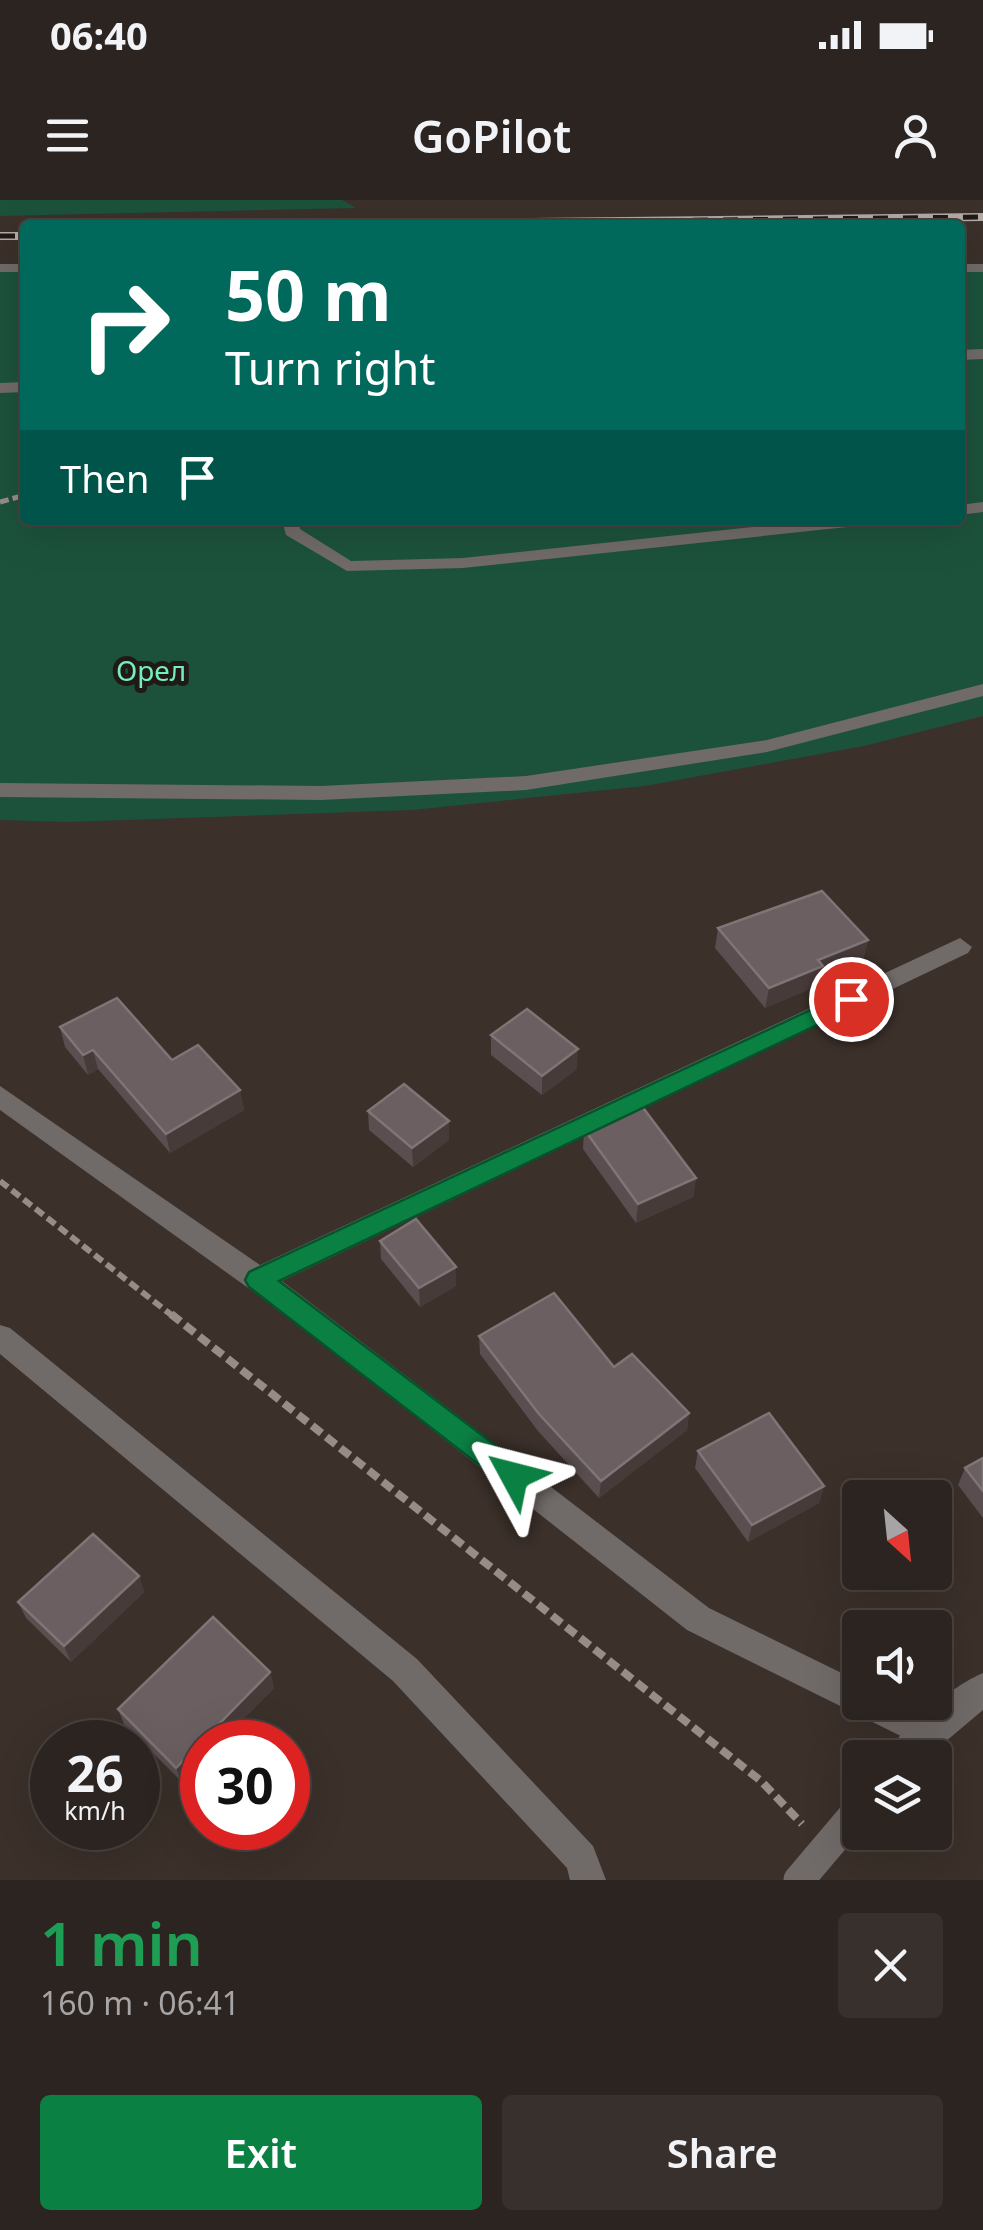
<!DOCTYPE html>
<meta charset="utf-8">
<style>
:root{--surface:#2c2420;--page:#38302d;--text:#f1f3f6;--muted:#a6a4a5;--line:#48413e;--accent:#0b8043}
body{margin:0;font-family:"Noto Sans",sans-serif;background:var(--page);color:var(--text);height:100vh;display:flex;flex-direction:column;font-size:38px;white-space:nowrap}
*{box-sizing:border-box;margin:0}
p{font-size:32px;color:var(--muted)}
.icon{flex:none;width:55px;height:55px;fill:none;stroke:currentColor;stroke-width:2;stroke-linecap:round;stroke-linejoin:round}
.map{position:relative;height:1680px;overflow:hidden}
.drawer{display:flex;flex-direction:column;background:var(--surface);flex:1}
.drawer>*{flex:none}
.hud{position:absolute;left:20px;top:20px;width:945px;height:305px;border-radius:10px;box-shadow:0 10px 40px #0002,0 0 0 2px var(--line);background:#00695c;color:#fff;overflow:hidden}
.needle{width:65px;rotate:153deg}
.controls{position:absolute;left:842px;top:1280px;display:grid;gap:20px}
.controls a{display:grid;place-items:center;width:110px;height:110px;border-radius:10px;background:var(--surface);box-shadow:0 10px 40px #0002,0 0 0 2px var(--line);font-size:50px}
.speed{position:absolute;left:30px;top:1520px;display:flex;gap:20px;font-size:50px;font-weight:700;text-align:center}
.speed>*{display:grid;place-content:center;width:130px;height:130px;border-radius:50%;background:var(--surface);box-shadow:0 10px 40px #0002,0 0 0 2px var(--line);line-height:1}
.speed small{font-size:25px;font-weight:400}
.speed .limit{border:15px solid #d22;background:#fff;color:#111}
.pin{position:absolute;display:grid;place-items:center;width:85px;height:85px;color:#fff;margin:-42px;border:5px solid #fff;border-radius:50%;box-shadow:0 2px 10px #0007}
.me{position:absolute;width:110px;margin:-55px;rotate:308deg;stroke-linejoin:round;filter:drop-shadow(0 0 8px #0008)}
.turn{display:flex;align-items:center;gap:35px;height:210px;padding:0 40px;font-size:45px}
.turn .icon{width:130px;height:130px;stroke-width:2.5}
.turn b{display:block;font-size:70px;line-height:85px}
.then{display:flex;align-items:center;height:95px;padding:0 40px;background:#0003;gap:20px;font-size:38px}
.round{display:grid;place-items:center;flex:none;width:105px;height:105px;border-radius:10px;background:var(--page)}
.summary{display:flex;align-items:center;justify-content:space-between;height:170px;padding:0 40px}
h1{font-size:60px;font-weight:600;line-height:75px;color:#1e9e55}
.cta{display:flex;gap:20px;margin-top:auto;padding:20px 40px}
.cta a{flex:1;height:115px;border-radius:10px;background:var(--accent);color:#fff;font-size:40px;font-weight:600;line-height:115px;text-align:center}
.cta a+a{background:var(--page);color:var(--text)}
.status{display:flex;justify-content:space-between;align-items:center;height:70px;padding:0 50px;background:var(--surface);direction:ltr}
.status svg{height:28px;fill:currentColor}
header{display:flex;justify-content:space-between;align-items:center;height:130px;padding:0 40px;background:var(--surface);font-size:45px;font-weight:600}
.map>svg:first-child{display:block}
.green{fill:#1c523c}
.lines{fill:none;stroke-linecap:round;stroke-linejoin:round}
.path-far3{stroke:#968d88;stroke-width:4;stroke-dasharray:6 4;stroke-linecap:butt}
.path-far2{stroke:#968d88;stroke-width:5;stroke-dasharray:9 4;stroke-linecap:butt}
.path-far1{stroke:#968d88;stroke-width:6;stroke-dasharray:10 5;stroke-linecap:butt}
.path{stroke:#968d88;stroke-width:8;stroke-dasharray:12 6;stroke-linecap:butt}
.service{fill:#706a68;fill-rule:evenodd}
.minor{fill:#706a68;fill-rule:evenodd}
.tertiary{fill:#706a68;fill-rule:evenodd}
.rail-casing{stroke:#b3aaa6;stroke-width:8}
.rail{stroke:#1f1a17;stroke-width:5;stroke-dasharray:15;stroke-linecap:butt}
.tertiary-bridge{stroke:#706a68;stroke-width:31}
.wall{fill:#5a4e50}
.shaded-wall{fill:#473b3a}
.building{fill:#6b5f61;stroke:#807576;stroke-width:2.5}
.route{fill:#0b8043;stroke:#07532c;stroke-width:2.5}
.labels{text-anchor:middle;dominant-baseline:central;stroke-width:10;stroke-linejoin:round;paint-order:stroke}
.park-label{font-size:28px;fill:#75eeb9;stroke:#1f1a17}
</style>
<div class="status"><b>06:40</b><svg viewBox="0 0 49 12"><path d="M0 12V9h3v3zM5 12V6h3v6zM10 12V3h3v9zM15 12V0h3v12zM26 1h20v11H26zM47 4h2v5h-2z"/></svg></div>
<header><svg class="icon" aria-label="menu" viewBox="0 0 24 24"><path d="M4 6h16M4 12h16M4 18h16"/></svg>GoPilot<svg class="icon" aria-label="person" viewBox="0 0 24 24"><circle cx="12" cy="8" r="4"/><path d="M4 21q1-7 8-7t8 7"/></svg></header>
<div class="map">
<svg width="983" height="1680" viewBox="0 0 983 1680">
<rect width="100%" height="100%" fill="#3b302a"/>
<path class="green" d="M0,0H342L356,8L0,16Z
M983,66V516L864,546L645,586L412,610L67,622L0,620V72H25V320H960V67Z"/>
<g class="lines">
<path class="path-far3" d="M21,296L25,295"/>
<path class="path-far2" d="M0,302L25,295"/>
<path class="path-far1" d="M0,981L174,1117"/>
<path class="path" d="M171,1114L761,1581L802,1624"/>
<path class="service" d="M0,64H25V72H0Z
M960,64H983V72H960Z
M983,149V159L960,160V150Z
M25,182V192L0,193V183Z
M983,302V312L960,315V305Z
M282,320H298L300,329L351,361L463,358L819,320H874L866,325L463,368L347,371L286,335Z
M983,484V496L767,552L526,590L321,600L0,597V583L321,586L526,576L767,540Z"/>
<path class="minor" d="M960,738L972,747L968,753L282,1081L709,1408L860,1482V1502H903L939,1520L944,1532L939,1544L927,1549L687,1430L290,1118L0,910V886L260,1065Z
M0,1125L10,1128L417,1459L593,1646L606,1680H570L567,1668L393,1481L0,1154Z"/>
<path class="tertiary" d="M983,1473V1510L926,1558H885C898,1528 954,1485 983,1473Z"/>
<defs>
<path id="rail" d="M273,25L983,17
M0,36H25"/>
</defs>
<use href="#rail" class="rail-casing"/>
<use href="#rail" class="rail"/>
<path class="tertiary-bridge" d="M799,1680L860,1608"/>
</g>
<path class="wall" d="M718,728L868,740L863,760L821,777L819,785L765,808L715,748Z
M60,827L172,860L240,890L244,910L170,953L98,869L88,875L65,847Z
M491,835L577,869L542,895L491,855Z
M368,911L449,940L413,967L369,930Z
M584,929L696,978L693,997L636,1023L583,949Z
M380,1041L456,1086L420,1107L381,1059Z
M479,1136L614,1167L689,1213L687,1230L599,1298L538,1231L480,1154Z
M698,1251L824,1286L819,1303L748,1342L695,1268Z
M983,1258V1318L958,1285L965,1268Z
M139,1376L144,1392L71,1462L26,1418L18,1402Z
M270,1472L274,1488L220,1542H202L182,1582L124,1524L118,1509Z"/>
<path class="shaded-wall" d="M868,740L863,760L821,777L819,785L765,808L769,788L818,760Z
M578,849L577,869L542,895V876Z
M93,850L98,869L88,875L83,855Z
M240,890L244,910L170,953L166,934Z
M449,921V940L413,967L412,948Z
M696,978L693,997L636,1023L638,1004Z
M456,1067V1086L420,1107L419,1088Z
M689,1213L687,1230L599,1298L601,1281Z
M824,1286L819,1303L748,1342L752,1325Z
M139,1376L144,1392L71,1462L64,1446Z
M270,1472L274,1488L220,1542H202V1560L182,1582L176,1568Z"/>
<path class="building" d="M822,691L868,740L818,760L823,766L769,788L718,728Z
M117,798L172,860L198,845L240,890L166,934L93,850L83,855L60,827Z
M527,809L578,849L542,876L491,835Z
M404,884L449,921L412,948L368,911Z
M641,905L696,978L638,1004L584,929Z
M416,1019L456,1067L419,1088L380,1041Z
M554,1093L614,1167L632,1154L689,1213L601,1281L539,1214L479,1136Z
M769,1213L824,1286L752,1325L698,1251Z
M983,1258V1291L965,1268Z
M93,1334L139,1376L64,1446L18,1402Z
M213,1417L270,1472L176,1568L118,1509Z"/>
<path class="route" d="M851,791L862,799L859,805L279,1081L524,1267L528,1276L524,1285L514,1289L505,1285L249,1087L245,1080L249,1072Z"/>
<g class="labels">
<g class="park-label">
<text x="151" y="470">Орел</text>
</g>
</g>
</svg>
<div class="controls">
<a><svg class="needle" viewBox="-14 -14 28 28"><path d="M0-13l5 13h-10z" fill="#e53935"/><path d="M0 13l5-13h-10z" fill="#a6a4a5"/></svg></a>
<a><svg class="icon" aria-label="sound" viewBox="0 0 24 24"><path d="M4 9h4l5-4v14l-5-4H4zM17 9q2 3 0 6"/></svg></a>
<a><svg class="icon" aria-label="layers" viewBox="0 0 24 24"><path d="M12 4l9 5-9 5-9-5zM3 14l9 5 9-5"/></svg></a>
</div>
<div class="speed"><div>26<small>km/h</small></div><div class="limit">30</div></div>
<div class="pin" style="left:851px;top:799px;background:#d93025"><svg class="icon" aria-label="arrive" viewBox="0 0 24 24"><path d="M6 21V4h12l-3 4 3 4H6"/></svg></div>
<svg class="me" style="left:514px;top:1276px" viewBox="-20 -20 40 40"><path d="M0-17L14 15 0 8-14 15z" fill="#0b8043" stroke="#fff" stroke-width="4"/></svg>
<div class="hud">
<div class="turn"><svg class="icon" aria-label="right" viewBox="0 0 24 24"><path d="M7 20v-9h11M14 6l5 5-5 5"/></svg><div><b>50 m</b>Turn right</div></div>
<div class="then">Then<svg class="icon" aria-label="arrive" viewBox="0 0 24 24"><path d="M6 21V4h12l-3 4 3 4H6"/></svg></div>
</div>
</div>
<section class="drawer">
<div class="summary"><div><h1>1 min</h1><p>160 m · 06:41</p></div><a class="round"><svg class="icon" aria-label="close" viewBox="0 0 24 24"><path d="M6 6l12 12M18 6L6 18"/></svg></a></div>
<div class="cta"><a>Exit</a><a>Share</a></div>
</section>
